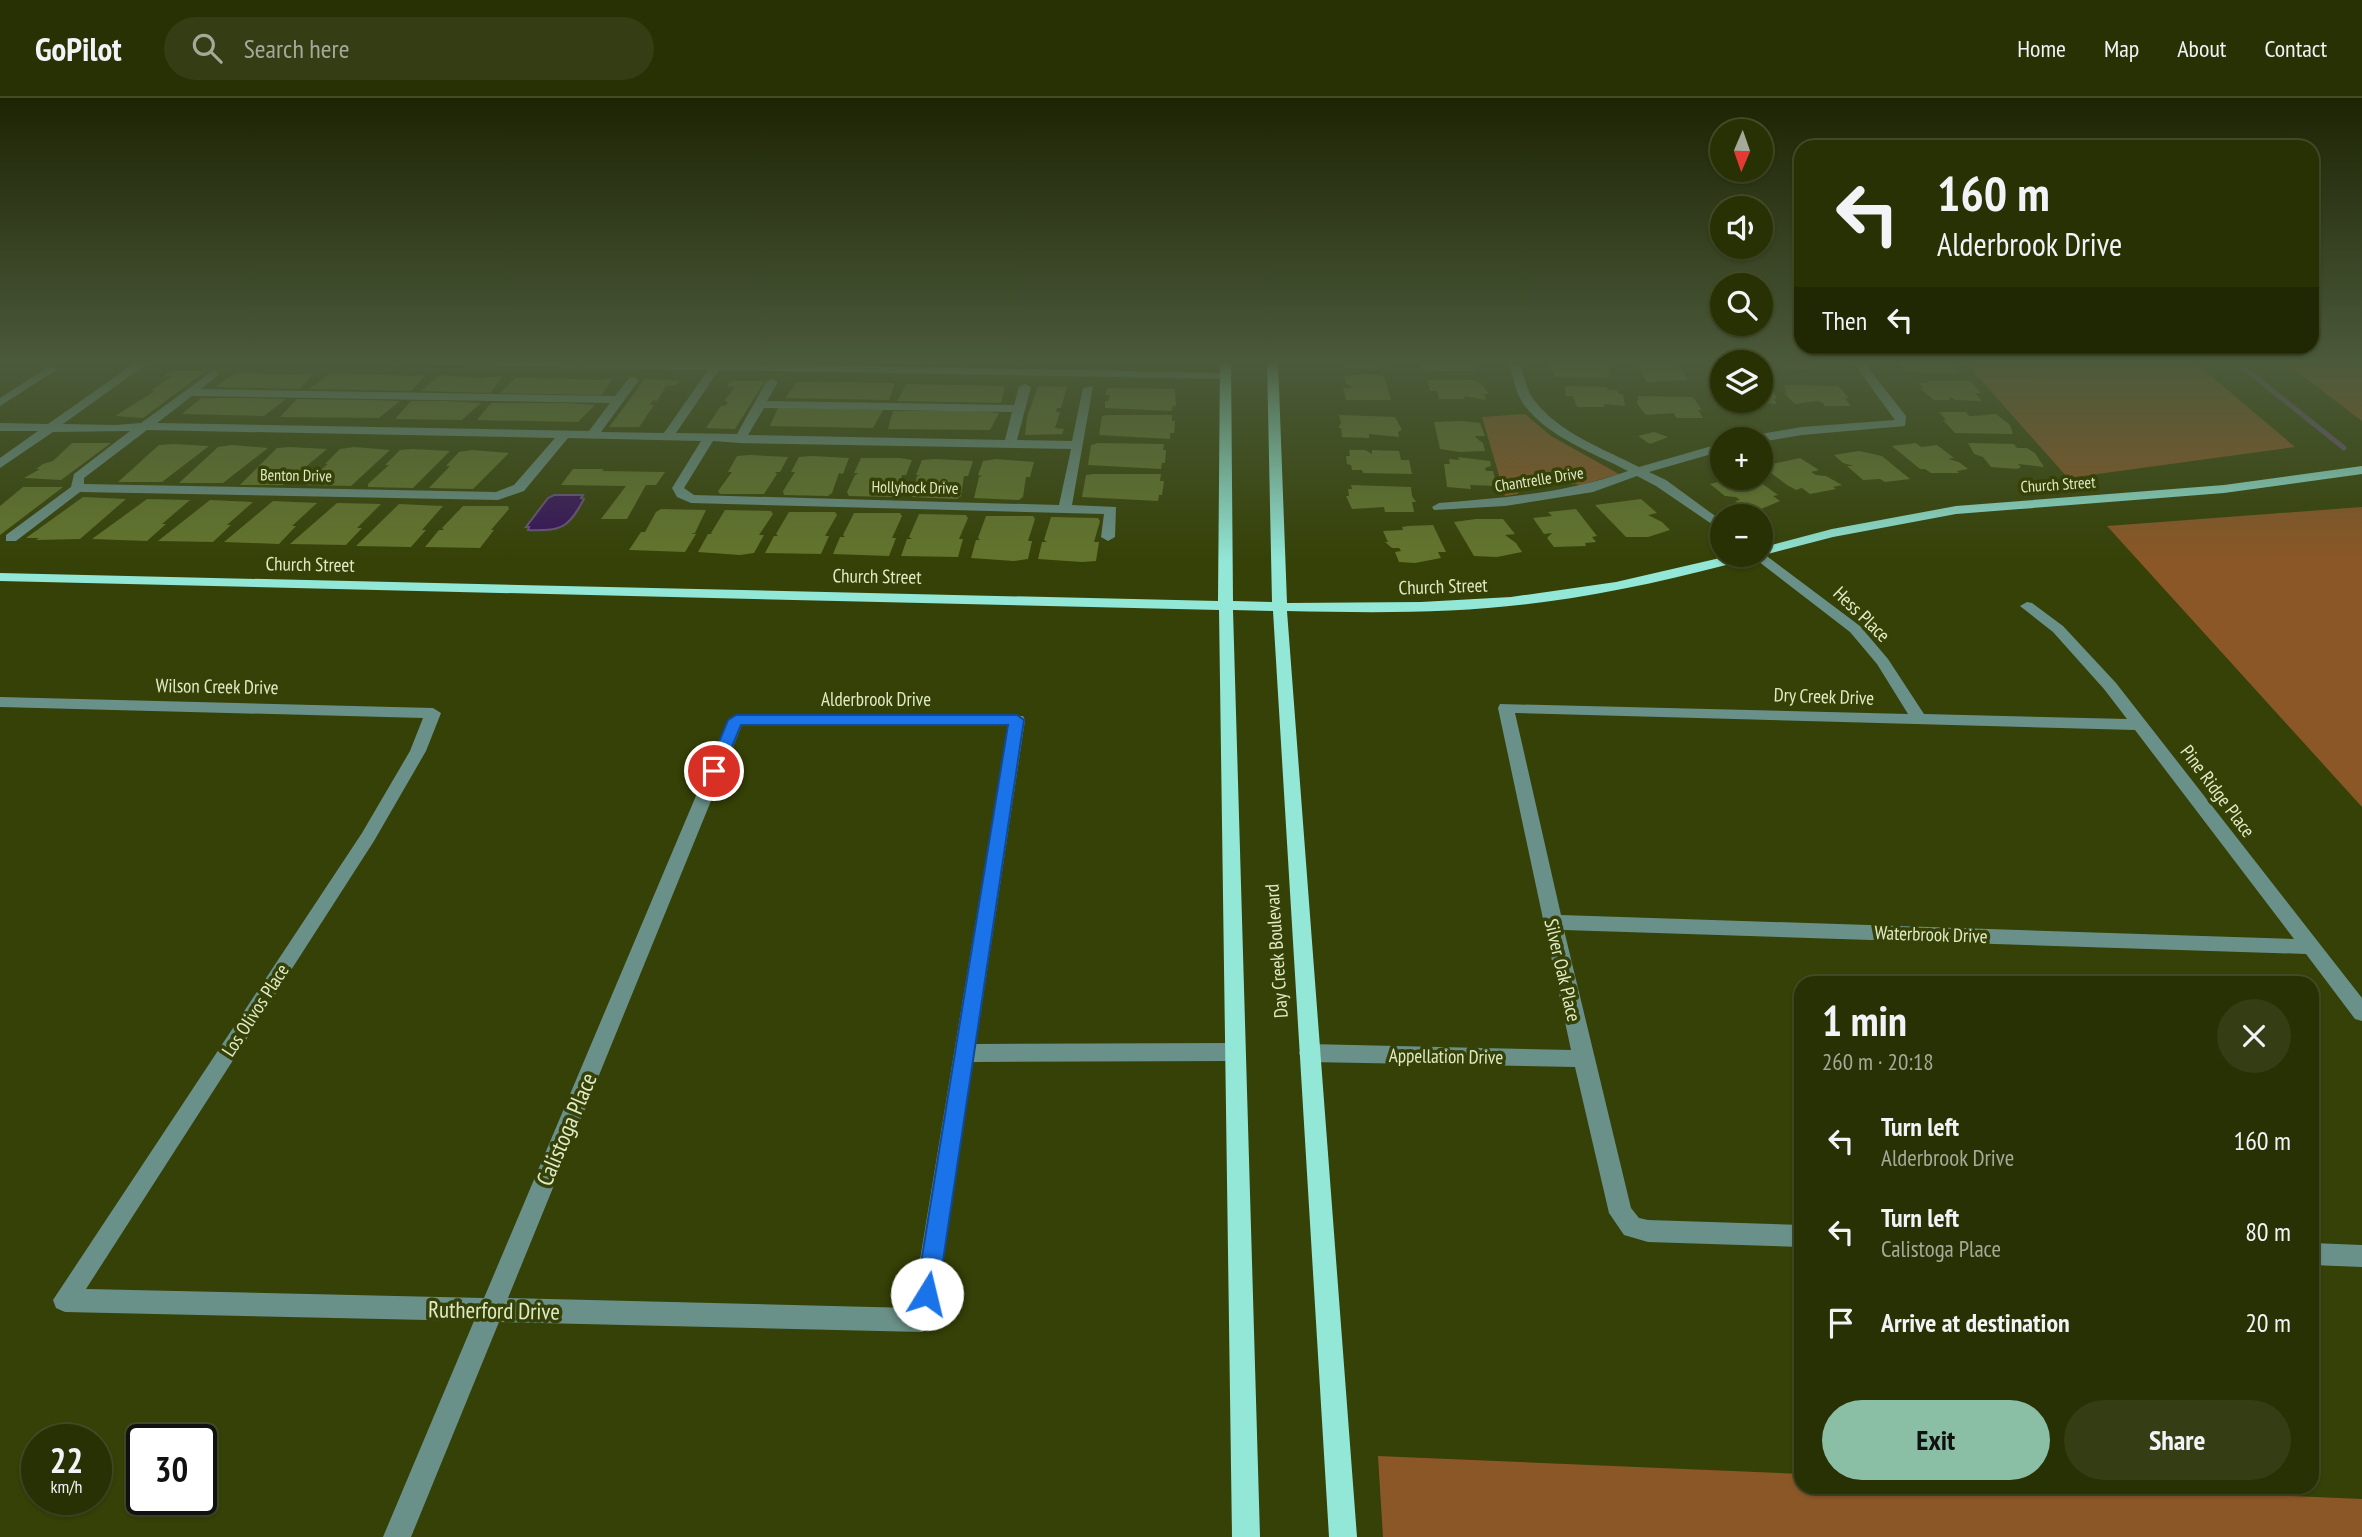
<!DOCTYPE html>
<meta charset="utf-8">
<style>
:root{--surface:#283104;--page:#343d13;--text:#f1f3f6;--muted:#a5a99a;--line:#444c26;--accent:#8abfa5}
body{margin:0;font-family:"PT Sans Narrow",sans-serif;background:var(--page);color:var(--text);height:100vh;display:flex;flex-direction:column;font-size:26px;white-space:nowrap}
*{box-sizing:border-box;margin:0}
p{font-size:23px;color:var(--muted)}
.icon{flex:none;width:38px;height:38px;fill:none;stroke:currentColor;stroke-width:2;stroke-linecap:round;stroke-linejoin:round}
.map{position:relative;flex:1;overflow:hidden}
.panel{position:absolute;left:1794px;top:878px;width:525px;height:518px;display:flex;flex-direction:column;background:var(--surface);border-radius:21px;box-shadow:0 2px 5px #0004,0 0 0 2px var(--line)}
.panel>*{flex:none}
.top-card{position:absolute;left:1794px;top:42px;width:525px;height:214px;border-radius:21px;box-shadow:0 2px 5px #0004,0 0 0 2px var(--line);background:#283104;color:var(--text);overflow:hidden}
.needle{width:46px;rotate:182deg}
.controls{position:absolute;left:1710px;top:21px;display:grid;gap:14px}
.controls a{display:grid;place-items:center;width:63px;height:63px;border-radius:50%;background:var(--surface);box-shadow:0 2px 5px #0004,0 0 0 2px var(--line);font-size:35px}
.speed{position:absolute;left:21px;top:1326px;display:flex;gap:14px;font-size:35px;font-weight:700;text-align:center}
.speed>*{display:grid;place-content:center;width:91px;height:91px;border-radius:50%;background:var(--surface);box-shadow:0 2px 5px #0004,0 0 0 2px var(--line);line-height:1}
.speed small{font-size:18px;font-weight:400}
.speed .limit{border:4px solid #111;border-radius:10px;background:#fff;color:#111}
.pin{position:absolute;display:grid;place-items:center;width:60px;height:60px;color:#fff;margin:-30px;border:4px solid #fff;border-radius:50%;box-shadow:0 2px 7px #0007}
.me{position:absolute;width:77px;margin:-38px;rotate:9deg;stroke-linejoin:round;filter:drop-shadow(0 0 5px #0008)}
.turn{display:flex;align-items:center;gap:24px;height:147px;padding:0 28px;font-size:32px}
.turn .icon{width:91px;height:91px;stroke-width:2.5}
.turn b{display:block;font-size:49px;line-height:60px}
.then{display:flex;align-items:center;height:66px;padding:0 28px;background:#0003;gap:14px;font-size:26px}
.round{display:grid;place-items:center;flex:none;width:74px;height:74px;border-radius:37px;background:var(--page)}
.head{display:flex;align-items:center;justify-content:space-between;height:119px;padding:0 28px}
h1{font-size:42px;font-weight:600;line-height:52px}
.action{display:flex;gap:14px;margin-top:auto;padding:14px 28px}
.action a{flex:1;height:80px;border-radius:42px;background:var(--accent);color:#111;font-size:28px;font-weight:600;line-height:80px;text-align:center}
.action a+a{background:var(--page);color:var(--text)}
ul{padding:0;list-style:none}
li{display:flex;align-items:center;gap:21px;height:91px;padding:0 28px}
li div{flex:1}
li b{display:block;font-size:26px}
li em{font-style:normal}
header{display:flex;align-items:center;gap:42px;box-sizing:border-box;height:98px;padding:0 35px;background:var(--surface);border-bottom:2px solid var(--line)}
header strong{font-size:33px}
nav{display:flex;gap:38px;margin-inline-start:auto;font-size:24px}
.search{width:490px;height:63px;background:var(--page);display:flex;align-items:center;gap:18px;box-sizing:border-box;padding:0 24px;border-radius:38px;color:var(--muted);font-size:26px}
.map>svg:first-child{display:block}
.green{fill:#8b5726}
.water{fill:#36105c;stroke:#69527c;stroke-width:2}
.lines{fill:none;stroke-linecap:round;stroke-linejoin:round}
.stream{stroke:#69527c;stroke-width:5}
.building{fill:#63752c}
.minor{fill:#6a9189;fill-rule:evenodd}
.major{fill:#92e7d7;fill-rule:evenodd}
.route{fill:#1a73e8;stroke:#114b97;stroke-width:2}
.labels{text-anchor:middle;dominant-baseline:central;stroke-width:7;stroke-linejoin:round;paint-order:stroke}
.far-street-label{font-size:16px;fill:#e0ebc6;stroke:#354106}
.street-label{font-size:19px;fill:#e0ebc6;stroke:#354106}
.near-street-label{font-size:23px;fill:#e0ebc6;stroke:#354106}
</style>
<header>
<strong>GoPilot</strong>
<div class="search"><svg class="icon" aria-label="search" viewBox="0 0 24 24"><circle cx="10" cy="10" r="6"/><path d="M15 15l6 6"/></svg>Search here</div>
<nav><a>Home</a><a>Map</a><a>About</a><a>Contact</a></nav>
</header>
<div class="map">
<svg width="2362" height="1439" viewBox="0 0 2362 1439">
<rect width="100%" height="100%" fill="#354106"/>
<path class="green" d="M1963,262H2192L2295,349L2068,380Z
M2282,262H2362V323Z
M1525,316L1551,338L1619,376L1581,387L1569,385L1520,392L1517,396L1505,398L1482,319Z
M2362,409V709L2107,428Z
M1378,1358L1801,1376V1390H2099L2362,1401V1439H1383Z"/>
<path class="water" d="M554,397H583L581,400L584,401C568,431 561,433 528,432L529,429H526L548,400Z"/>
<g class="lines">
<path class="stream" d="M2234,262L2344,350"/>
</g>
<path class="building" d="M1348,262H1384L1385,267H1379L1380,271L1371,272L1344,270V264Z
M1420,262H1477L1478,265L1474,273H1442L1422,272Z
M1550,262H1602L1608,268L1610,277H1607L1608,280L1555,279L1549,267L1552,268Z
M1641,262H1678L1681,268L1676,271H1682L1688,282L1646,284L1638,265H1643Z
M1773,262H1815L1821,270L1780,272Z
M1895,262H1952L1959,272H1956L1959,275L1906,274Z
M171,273H206L143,320L115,318L155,293H151L171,279L164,278Z
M237,274L292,277L315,275L299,291L215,289Z
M331,275L412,278L425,277L411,293L309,291Z
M1366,276L1384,278L1391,302H1346L1343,290H1352L1345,284L1344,278Z
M440,277L480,280L503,278L490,295L421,293Z
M517,279L599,282L613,280L602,297L500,295Z
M645,281L679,283L675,287L666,288L657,303L653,302L650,307H654L639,329H609Z
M1427,282H1471L1481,285L1489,296H1484L1486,302L1464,298L1465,301H1439L1437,293H1430Z
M730,283H765L735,331L706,330L721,308H725L728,304L724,303L735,289L727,288Z
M1926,283H1971L1981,295H1975L1982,303L1955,302L1951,299L1949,302H1934L1920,290H1923L1919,285H1928Z
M797,284L893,285L894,288L889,302L785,300Z
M907,286L1004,288L1005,290L1001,305L897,303Z
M1784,287L1838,288L1849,300H1845L1851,308H1825L1822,304L1817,303L1795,306L1784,295H1786Z
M1038,288L1067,289L1061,310H1057L1056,314H1060L1055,330L1064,331L1062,336L1025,337L1027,319Z
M1565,288L1607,289L1608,292H1617L1619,296H1623L1625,308L1604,306L1605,309H1577L1573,298H1566Z
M1760,289L1773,293L1777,300L1774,301L1777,306L1761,305Z
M1112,290L1175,291L1176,308L1173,307L1172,313L1105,310V303H1108L1110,297H1105L1107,291Z
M1638,298L1693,299L1702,312H1698L1703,320H1676L1674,315L1646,317L1637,306Z
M201,300H253L286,301L264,318L182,316Z
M297,301L374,302L400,303L379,320L280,319Z
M411,303H447L481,305L462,322L395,321Z
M491,305H568L595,307L578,324L477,322Z
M778,310L856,311L883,312L873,330L770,328Z
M893,313H972L999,315L990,332L888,331Z
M1939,314H1966L1969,318H1974L1996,316L2010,327L2013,336L1955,335L1943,322H1946Z
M1109,317H1172V323H1175L1174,335H1170V341L1099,337L1102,318Z
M1339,317L1395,319L1402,332L1398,334L1399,339L1369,336V340L1342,339L1341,330H1338L1341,325Z
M1462,323L1480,325L1485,338H1475L1476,340L1483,345L1485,353L1460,354L1440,351L1434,324Z
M1654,334L1668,339L1650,346L1638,338Z
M72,345H111L61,382L24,380L40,371H36L43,366L53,363Z
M1098,345L1164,346L1163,352H1166L1165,365H1162L1161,371L1088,367L1091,347Z
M1916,345L1921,349L1937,347L1954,360L1948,361L1959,364L1968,371L1957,373L1959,375H1931L1925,371H1920L1892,348Z
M1968,345L2014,346L2017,350H2027L2035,355L2044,369L2018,366L2021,369L2018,371L1991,369L1983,359L1974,356Z
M173,346L209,348L162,384H118L159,347Z
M231,347L268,350L223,385H179L218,349Z
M290,349L327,351L284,387H240L277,350Z
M354,349L390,352L351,388L306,387V384L328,366H325L340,351Z
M413,351L450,353L413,390L368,389V386L389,367H385L400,352Z
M472,352L509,355L473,391L429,390L450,368H446L459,354Z
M1349,352H1365L1372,356V352L1399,353L1401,362H1409L1412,376L1363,375L1362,372H1352L1351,367L1347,366L1346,358H1350Z
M1859,353L1882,358L1910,381L1885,384L1880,381L1863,382L1847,368H1854L1843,365L1834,357Z
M750,357L788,359L780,374H775L777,376L764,396H720L718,393L732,374H728L737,358Z
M812,358L849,360L843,376L839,375L832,395L828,398L784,397L783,393L795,374H791L799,359Z
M1458,359L1490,363L1491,368L1485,370L1486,373H1493L1497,388L1470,387L1471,391L1447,389L1444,366H1450L1449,361L1459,362Z
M861,360H900L912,362L906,377H902L897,396L893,399L849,398L847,394L855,377L859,375H854Z
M1800,360L1819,372L1811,374L1816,377L1826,378L1842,387L1833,389L1836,391L1810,396L1802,390L1796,392L1787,387L1762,368Z
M935,361L973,363L968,378H964L961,398L957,401L912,399L917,378L921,377H916L922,362Z
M996,361L1034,364L1030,379H1026L1023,399L1019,402L974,400L979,379L982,378L978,377L983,363Z
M573,371H604L602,373L665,374L656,387H646L627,421H601L626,388L561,387Z
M1093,376H1161L1160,383H1164L1162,397H1159L1158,403L1082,399L1086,377Z
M1723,380H1760L1757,382L1778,397L1773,398L1780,403L1761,411H1747L1735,403L1740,402L1736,399L1725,398L1710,386L1726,382Z
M1351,387L1411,389L1412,398L1416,404H1412L1414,414H1385L1384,409L1352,411L1346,398H1349L1348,391H1352Z
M23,389H63L0,437V408Z
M83,399L126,401L80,441L36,442L39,440H26Z
M147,401L190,402L162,426H166L147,443L92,441Z
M1641,401L1657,415L1648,417L1662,424L1670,432L1648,439H1626L1595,407Z
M210,402L253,404L227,427H231L213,444L158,443Z
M273,403L317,405L292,428H296L279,446L224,444Z
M337,405L381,406L357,430H362L346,447L290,446Z
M399,406L443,408L422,432H426L411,449L356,448Z
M463,408H508L509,411L491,432H494L480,450L425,449L439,432H444L442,430Z
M661,411L706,412L695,435L691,436H696L685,454L629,452L641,434H645L656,414Z
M1576,411L1597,438L1592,439L1596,444L1585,445L1586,448L1554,449L1547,440L1552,435L1544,436L1533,420L1552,418L1548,414Z
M725,412L771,413L773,416L759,437H764L754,455L740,457L698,454L708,436H712L711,435Z
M789,414H835L837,417L825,438H829L821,456L765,455L774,438H778L776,436Z
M854,415H900L902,418L892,440H896L889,458L833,456L840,439H845L843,437Z
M919,416L966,417L968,420L959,441H963L958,459L901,458L907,441H912L909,439Z
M986,418H1033L1035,421L1028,443H1032L1028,461L1014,463L971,460L976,442H980L978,440Z
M1051,419L1098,420L1100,423L1094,444H1099L1096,463L1082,464L1038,461L1042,444H1047L1044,442Z
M1476,421H1503L1515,436L1505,437L1516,445L1522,454L1497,459L1474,458L1454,424Z
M1433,427L1446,454H1438L1441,460L1415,465L1399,464L1395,454L1401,453L1399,450H1392L1385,444H1388L1383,433L1403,432L1402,429L1408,428Z"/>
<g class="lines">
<path class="minor" d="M139,262H152L63,326L116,327L141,325L214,272L218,273V277L201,291L615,298L629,280L633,279L639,282L601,334L664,335L708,272L355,265L350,262L712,265L719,262L723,265L1225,275L1231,278L1225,281L719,272L676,335L737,336L766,284L772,281L778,284L767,303L1014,307L1019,289L1025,286L1031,289L1017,342L1072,343L1083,290L1093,288L1072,407L1116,409L1115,439L1108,443L1101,439L1104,416L691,405L677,399L672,390L701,343L568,340L524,393L498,402L80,394L16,443H6V437L71,389L74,376L130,333L53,334L0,370V360L38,333H0V325L48,326ZM192,298L610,305L589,333L157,325ZM764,310L1012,314L1005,342L748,337ZM147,332L555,340L514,387L496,394L84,386V380ZM713,343L740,345L1071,351L1059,407L694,397L684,390Z
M1508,262H1518C1523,274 1526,292 1534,302C1559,335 1604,351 1639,369L1722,345V353L1649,374L1666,382L1722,423V433L1656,388L1637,378L1593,394L1505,408L1434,412L1432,409L1439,405C1503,400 1567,395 1628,373C1593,355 1545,338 1522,304C1515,292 1512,275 1508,262Z
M1851,262H1862L1906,318L1905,328L1802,337L1760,344V341H1748L1754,337L1802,329L1895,322Z
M48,269L58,271L0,308V300Z
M1760,453L1860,528L1888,561L1924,616L2127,621L2104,591L2053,534L2020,508L2027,504L2032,505L2063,528L2116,585L2362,900V923L2355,921L2306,856L1564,832L1631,1110L1639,1120L1648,1122L1801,1127V1149L1648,1144L1624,1137L1609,1115L1575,969L1309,964L1302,961L1299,955L1302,949L1309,946L1571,952L1498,610L1500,606L1908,616L1877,566L1850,534L1754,460L1752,457H1760ZM1515,615L2135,632L2294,841L1561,817Z
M0,599L433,610L441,615L426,653L374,743L86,1191L484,1200L728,622L736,617L1023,618L1025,622L976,946L1235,945L1242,948L1245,954L1242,960L1235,963L973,964L934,1222L931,1230L922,1234L499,1224L411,1439H383L474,1223L65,1214L56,1210L53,1202L362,735L410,653L423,620L0,609ZM742,627H1008L912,1210L508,1200Z
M2312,1145L2362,1147V1169L2312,1167Z"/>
<path class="major" d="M1220,262H1231L1233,503L1272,504L1267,262H1278L1287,505L1421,504L1511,499L1616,484L1733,457H1755L1753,460C1684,478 1615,495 1544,504C1459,516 1372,515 1287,513L1357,1439H1329L1273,513L1233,512L1260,1439H1232L1219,512L0,483V475L1218,503Z
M2362,368V376L2224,395L1956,416L1833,439L1760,458L1755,457H1760V450L1832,431L1956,408L2224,387Z"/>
</g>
<linearGradient id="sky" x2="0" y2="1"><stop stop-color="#1d2403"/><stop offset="0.57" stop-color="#4b5a3b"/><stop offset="1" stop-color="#4b5a3b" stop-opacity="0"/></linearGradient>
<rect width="2362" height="463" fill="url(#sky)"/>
<path class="route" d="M736,617H1017L1024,622L938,1196L934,1203L927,1206L919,1203L916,1196L1008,627H741L720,677H709L707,673L728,622Z"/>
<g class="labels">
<g class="far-street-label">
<text transform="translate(296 377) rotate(1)">Benton Drive</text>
<text transform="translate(1539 381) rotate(-9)">Chantrelle Drive</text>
<text transform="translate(2058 386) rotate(-4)">Church Street</text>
<text transform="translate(915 389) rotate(1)">Hollyhock Drive</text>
</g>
<g class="street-label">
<text transform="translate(310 466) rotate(1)">Church Street</text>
<text transform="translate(877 478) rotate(1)">Church Street</text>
<text transform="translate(1443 488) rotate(-2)">Church Street</text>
<text transform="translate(1862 516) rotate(44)">Hess Place</text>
<text transform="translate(217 588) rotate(1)">Wilson Creek Drive</text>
<text transform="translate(1824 598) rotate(2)">Dry Creek Drive</text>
<text x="876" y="601">Alderbrook Drive</text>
<text transform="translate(2218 693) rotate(53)">Pine Ridge Place</text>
<text transform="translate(1931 836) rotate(2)">Waterbrook Drive</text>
<text transform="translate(1276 853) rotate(-94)">Day Creek Boulevard</text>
<text transform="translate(1563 872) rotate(77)">Silver Oak Place</text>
<text transform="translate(255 912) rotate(-57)">Los Olivos Place</text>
<text transform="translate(1446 958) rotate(1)">Appellation Drive</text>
</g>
<g class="near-street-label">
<text transform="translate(566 1031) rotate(-67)">Calistoga Place</text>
<text transform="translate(494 1212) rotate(1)">Rutherford Drive</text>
</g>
</g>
</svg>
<div class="controls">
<a><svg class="needle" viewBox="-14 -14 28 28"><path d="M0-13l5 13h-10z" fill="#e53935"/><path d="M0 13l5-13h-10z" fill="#a5a99a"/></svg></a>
<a><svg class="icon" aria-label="sound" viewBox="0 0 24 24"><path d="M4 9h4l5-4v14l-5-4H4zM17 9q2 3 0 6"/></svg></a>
<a><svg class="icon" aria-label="search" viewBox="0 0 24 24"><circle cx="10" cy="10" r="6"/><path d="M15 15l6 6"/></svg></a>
<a><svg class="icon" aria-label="layers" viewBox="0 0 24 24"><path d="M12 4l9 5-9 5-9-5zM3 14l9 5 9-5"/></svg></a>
<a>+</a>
<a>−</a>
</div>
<div class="speed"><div>22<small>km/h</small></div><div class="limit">30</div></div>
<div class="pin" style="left:714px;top:673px;background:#d93025"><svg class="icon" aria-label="arrive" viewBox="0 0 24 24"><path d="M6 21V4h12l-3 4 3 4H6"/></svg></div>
<svg class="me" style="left:927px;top:1196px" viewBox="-20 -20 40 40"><circle r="19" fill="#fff"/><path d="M0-13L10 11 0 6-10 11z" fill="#1a73e8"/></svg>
<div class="top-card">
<div class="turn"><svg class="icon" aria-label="left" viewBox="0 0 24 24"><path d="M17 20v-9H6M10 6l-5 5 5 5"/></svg><div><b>160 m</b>Alderbrook Drive</div></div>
<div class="then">Then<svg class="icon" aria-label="left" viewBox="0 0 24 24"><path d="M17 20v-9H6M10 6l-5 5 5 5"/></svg></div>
</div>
<section class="panel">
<div class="head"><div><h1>1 min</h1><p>260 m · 20:18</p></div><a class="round"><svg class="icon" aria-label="close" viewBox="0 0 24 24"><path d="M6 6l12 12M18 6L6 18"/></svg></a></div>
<ul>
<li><svg class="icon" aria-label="left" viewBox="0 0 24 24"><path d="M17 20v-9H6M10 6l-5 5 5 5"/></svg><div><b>Turn left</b><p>Alderbrook Drive</p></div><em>160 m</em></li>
<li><svg class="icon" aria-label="left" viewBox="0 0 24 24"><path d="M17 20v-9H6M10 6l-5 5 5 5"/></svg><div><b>Turn left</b><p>Calistoga Place</p></div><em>80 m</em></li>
<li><svg class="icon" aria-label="arrive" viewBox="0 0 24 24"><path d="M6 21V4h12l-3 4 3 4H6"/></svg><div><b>Arrive at destination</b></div><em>20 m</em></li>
</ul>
<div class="action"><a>Exit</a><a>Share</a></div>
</section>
</div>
